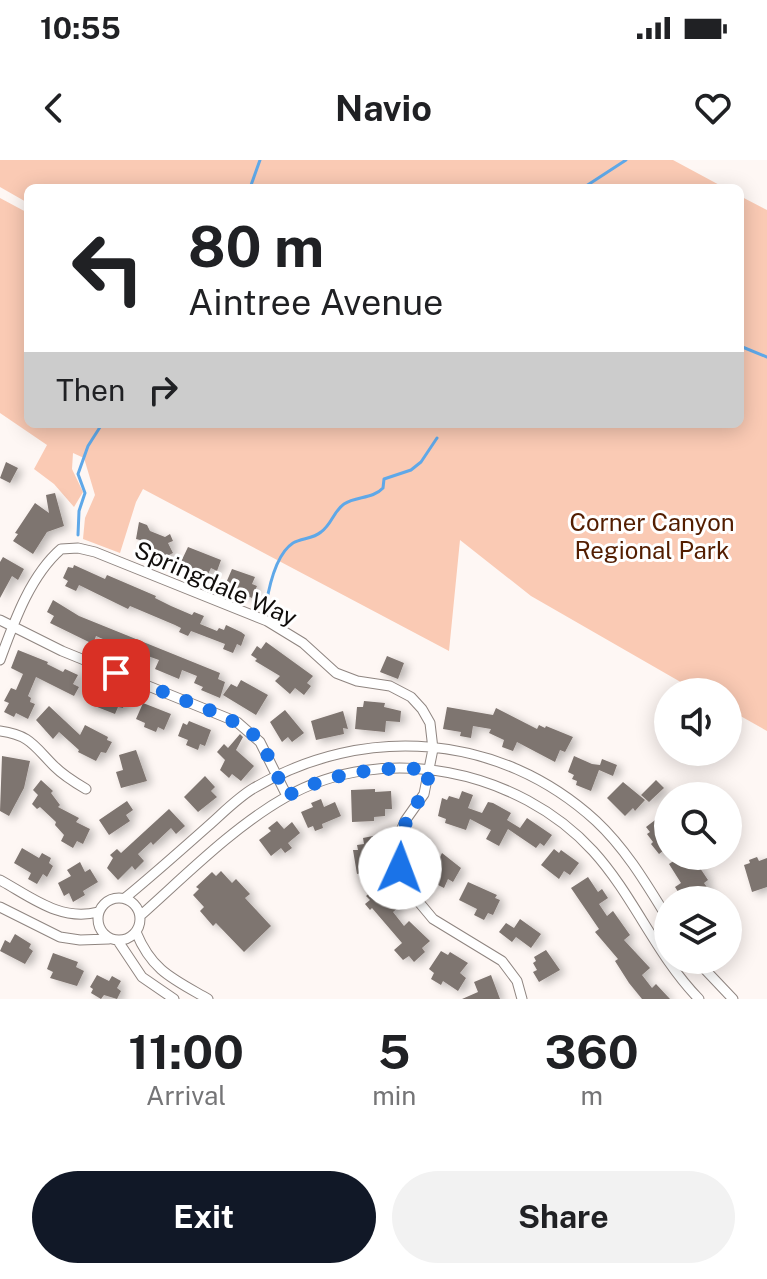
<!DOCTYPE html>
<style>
:root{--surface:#fff;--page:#f2f2f2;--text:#202124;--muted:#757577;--accent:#111827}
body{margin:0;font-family:"Public Sans",sans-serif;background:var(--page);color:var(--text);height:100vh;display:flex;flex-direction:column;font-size:30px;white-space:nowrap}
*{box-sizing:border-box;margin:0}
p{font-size:26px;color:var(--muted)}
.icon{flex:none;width:44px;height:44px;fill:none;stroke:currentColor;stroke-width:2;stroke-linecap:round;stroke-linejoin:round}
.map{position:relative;height:839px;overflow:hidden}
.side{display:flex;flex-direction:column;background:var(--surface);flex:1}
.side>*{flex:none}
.banner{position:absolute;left:24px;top:24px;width:720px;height:244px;border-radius:12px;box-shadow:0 4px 20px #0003;background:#fff;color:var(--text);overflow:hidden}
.controls{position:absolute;left:654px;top:518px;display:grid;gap:16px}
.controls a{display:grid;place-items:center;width:88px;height:88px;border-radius:50%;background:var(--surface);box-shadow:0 4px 20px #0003;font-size:40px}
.pin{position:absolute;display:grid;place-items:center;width:68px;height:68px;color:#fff;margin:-34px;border-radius:16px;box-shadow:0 4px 12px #0006}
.me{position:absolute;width:88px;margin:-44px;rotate:2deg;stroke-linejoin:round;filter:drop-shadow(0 0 6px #0008)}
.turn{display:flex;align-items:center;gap:28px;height:168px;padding:0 32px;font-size:36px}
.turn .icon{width:104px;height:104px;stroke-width:2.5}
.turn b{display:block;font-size:56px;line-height:68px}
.then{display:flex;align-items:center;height:76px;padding:0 32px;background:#0003;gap:16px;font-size:30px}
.eta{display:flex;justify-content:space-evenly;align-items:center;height:136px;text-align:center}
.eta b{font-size:48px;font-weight:700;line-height:56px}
.cta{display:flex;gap:16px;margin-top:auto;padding:16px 32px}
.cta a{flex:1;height:92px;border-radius:48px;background:var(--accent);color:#fff;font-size:32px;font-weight:700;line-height:92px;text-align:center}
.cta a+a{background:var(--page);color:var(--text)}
.status{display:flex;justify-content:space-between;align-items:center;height:56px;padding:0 40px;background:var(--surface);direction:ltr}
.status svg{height:22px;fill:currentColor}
header{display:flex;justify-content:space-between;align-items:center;height:104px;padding:0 32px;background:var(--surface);font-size:36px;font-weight:700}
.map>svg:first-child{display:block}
.green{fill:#facab4}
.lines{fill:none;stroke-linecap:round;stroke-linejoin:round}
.stream{stroke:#5fa8e8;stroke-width:3}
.building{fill:#7e746f;filter:url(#shadow)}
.minor-casing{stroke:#8f8580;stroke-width:11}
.minor{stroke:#fff;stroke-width:9}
.route{stroke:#1a73e8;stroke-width:14;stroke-dasharray:0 25.2}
.labels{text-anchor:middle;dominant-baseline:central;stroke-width:6;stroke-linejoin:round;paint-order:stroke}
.park-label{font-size:24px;fill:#531d00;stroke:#fff}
.street-label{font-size:24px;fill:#110e0c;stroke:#fff}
</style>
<div class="status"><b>10:55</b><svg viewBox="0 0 49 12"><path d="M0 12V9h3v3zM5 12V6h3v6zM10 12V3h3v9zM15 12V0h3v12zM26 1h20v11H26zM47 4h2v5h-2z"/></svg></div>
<header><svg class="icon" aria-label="back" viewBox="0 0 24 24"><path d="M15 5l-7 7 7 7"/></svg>Navio<svg class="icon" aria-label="heart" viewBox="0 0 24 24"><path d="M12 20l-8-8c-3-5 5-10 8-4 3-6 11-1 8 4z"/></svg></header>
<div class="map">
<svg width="767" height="839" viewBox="0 0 767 839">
<defs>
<filter id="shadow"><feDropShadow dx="5" dy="3" stdDeviation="4" flood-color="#0004"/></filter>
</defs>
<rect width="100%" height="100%" fill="#fef7f4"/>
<path class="green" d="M0,0H673L725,28H28V43L0,27Z
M740,36L767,50V571L728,549V532H698L531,436L460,380L449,491L143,329L136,342L120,393L83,379L85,358L95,335L84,298L73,293L72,309L83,332L74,347L54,324L34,309L47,285L0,253V38L28,53V264H740Z"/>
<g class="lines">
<path class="stream" d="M250,28L260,0
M583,28L626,0
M740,186L767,197
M78,375L79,351L85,333L78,314L88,286L102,264
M266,445C269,427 276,394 293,383C302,378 313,379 321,372C332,364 333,352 344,344C356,336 373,339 383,328L384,319L411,310L421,302L437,278"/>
</g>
<path class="building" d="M6,302L18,308L10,323L0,318Z
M55,333L64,366L47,372L33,394L13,381L18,374L15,373L35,343L49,353L46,335Z
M139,362L147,365L150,371L165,377L170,374L173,381L168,383L173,393L157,401L148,382L143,395L138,385L140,380L136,379Z
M188,387L221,400L217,411L211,408L206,418L179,406Z
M3,397L24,409L18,420L12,416L0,438V402Z
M74,405L105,419L107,415L156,436L155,438L171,446L192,455L194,452L204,456L200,464L217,471L219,468L224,470L226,465L241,472L245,475L241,486L237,484L233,493L223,489L225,484L191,471L188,476L179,472L181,468L175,465L130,446L128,449L79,425L76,431L65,426L68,421L63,418L68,407L73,408Z
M232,409L255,417L252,424L257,426L252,438L230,428L232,426L226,423Z
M53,440L79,456L220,513L218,519L225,522L220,538L201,530L203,527L194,523L197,516L182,510L179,519L155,509L159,500L145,495L142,504L123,496L125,492L120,490L121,487L96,476L93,484L50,463L54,456L47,452Z
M266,482L313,516L307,523L311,526L304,535L295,528L290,534L275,521L280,516L255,501L257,499L251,495L257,486L261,489Z
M18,490L48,502L47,504L63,512L65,509L78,515L73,524L79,527L74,536L36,517L28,536L31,538L30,542L35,544L28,559L16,553L14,557L4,552L9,543L4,541L11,528L16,530L23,514L11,508Z
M387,496L404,503L398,519L380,512Z
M241,520L268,535L256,555L223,535L231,524L237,527Z
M97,530L127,537L123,548L118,547L115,554L92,545Z
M364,541L385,543L384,547L401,551L400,562L386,561L385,572L355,569L357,547H363Z
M143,543L171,554L164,570L158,567L156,572L144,567L145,563L136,559Z
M49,546L80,575L85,565L108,577L107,580L112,582L106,593L101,592L96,601L78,592L79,590L59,572L53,579L36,560Z
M447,547L493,555L496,548L537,569L539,565L545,568L546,566L573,577L565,592L560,590L555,602L517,582L513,591L502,587L504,580L489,573L491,569L473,566L471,578L460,576L461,572L443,569Z
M285,550L304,573L292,582L288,577L282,582L270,562Z
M343,551L348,569L343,568L344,574L316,580L311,561Z
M189,561L211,570L205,586L200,584L198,590L186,585L188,580L178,576L183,563L187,565Z
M240,574L243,577L236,590L254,606L241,621L232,614L229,618L220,610L225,600L217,592L224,584L228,588Z
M136,590L147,621L121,628L116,612L123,610L119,595Z
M2,596L30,601L24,628L9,656L0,651Z
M574,596L592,604L600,605L602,599L617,605L613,616L599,610L591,631L576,625L577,621L572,619L574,615L568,612Z
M205,616L215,627L211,631L217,637L198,652L184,637Z
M41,620L53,631L51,633L60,645L58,647L79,658L76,662L90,669L83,684L77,681L73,688L61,681L64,675L55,665L56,662L40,647L37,649L32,644L38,635L33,630Z
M656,620L664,628L649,642L641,635Z
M623,622L645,640L635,651L633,648L625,656L607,638Z
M375,629V632L391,631L392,649H385V656L374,657V661L352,662L351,630Z
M462,631L473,635L468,648L482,653L488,642L493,643L511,653L507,660L520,668L527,658L552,675L544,686L540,683L536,688L508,669L499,686L486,679L491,670L470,659L466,670L445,663L446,659L438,656L442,638L447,640L449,636L459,639Z
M321,639L324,647L335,642L341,656L322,664L323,668L315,671L313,666L308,668L301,652L313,647L311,643Z
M127,641L133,650L126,655L130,661L109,675L99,660Z
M169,649L185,666L176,674L171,668L153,685L151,682L138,694L144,701L135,710L132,706L118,720L107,708L113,698L110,695L117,689L121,693Z
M663,654L668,661V687L659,694L651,684L653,682L647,674L650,672L646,667Z
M277,661L284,669L292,662L300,673L288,683L292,688L285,693L281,688L271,696L259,680L271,671L268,668Z
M373,676L380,716L363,718L362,713L357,714L353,690H358L357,685L364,684L363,678Z
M22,688L39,698L42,693L51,698L49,703L53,706L47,717L43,714L37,724L28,719L31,713L14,703Z
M554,689L559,693L561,690L579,703L570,715L564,711L559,719L541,705Z
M426,691L439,699L442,693L461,708L453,722L448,719L444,728L434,723L436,719L417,708Z
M681,696H692L708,720L704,723L716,740H695L690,732L682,738L675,727L681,723L669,704Z
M757,697L759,701L767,698V727L752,732L744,705L750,703L749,700Z
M80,702L85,712L90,709L98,722L83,731L85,735L73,742L69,733L64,736L58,723L71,716L67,710Z
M221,711L232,723L236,719L250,734L245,738L271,766L244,792L216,763L213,766L200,751L204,747L193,735L199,729L196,727L212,712L216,716Z
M588,717L598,732L602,729L608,738L599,744L607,756L613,751L630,775L624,780L650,808L642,815L652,828L656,824L670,839H642L629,823L615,801L618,799L595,772L599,769L571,728Z
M468,722L497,735L495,738L500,740L493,755L488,753L484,760L474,755L477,749L459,740Z
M382,723L400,746L393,752L404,766L409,761L430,781L422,788L425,792L414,802L409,796L403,800L394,790L402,783L372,748L370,750L365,744L370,740L366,736Z
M520,759L541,774L531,788L516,777L512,782L499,772L506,763L514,768Z
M15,774L31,784L29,788L33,791L25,804L0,791L5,780L10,783Z
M546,790L560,810L539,822L533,812L537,810L533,803L536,801L534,797Z
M441,791L448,795L450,792L468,803L460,813L466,818L458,831L443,821L441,825L431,819L434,813L429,809Z
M53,793L78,802L76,807L84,811L77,826L50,818L53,812L47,809Z
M97,815L109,821L112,816L121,821L117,828L121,831L117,839L104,835L101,839L91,833L93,829L90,827Z
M491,815L500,839H462L478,832L474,822Z"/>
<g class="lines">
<defs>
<path id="minor" d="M0,460L62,491L237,562L260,582L287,636
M0,500C14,462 30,416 61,389L78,388L95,392L267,461L303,483L336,513L357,521L390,526L411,537L422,549L430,563L433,589L424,634L405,661L400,673L398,686L400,708L418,741L433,759L502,801L517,821L522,839
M0,571C30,575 34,586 54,606C63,615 74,622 86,629
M0,720C31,737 61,762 98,752
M98 759a21 21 0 1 1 42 0a21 21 0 1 1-42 0Z
M125,738C153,715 180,691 207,667C222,654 237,638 254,628C365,563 500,573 596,661C626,689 647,725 668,759
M0,747L60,777L80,780L109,779
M140,756C185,716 233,667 286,637C384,581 519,610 593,691C634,736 656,795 699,839
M136,772C152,811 173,819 208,839
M118,781L142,817L174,839
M696,800L733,839"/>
</defs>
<use href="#minor" class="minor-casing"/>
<use href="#minor" class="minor"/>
</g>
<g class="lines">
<path class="route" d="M116,513L219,554L250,570L267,594L287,636C330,613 382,605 430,610C423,650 391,663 400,708"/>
</g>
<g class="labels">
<g class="park-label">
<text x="652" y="362">Corner Canyon<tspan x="652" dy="28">Regional Park</tspan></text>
</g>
<g class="street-label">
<text transform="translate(216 423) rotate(24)">Springdale Way</text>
</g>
</g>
</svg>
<div class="controls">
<a><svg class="icon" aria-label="sound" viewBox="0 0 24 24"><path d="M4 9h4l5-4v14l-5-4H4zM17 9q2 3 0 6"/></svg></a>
<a><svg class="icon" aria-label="search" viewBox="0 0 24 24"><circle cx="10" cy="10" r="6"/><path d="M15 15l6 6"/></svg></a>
<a><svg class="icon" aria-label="layers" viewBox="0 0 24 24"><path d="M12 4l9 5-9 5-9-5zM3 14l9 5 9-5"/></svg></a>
</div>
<div class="pin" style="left:116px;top:513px;background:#d93025"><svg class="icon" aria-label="arrive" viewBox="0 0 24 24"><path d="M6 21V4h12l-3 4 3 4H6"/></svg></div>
<svg class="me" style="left:400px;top:708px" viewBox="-20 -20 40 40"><circle r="19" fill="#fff"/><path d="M0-13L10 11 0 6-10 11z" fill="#1a73e8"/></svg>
<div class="banner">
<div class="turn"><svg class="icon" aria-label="left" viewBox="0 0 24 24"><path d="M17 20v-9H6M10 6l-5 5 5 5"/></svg><div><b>80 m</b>Aintree Avenue</div></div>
<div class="then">Then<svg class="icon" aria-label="right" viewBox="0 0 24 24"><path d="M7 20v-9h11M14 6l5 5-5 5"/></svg></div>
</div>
</div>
<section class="side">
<div class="eta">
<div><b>11:00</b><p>Arrival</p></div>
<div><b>5</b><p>min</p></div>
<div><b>360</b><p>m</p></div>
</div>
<div class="cta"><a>Exit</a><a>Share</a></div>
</section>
